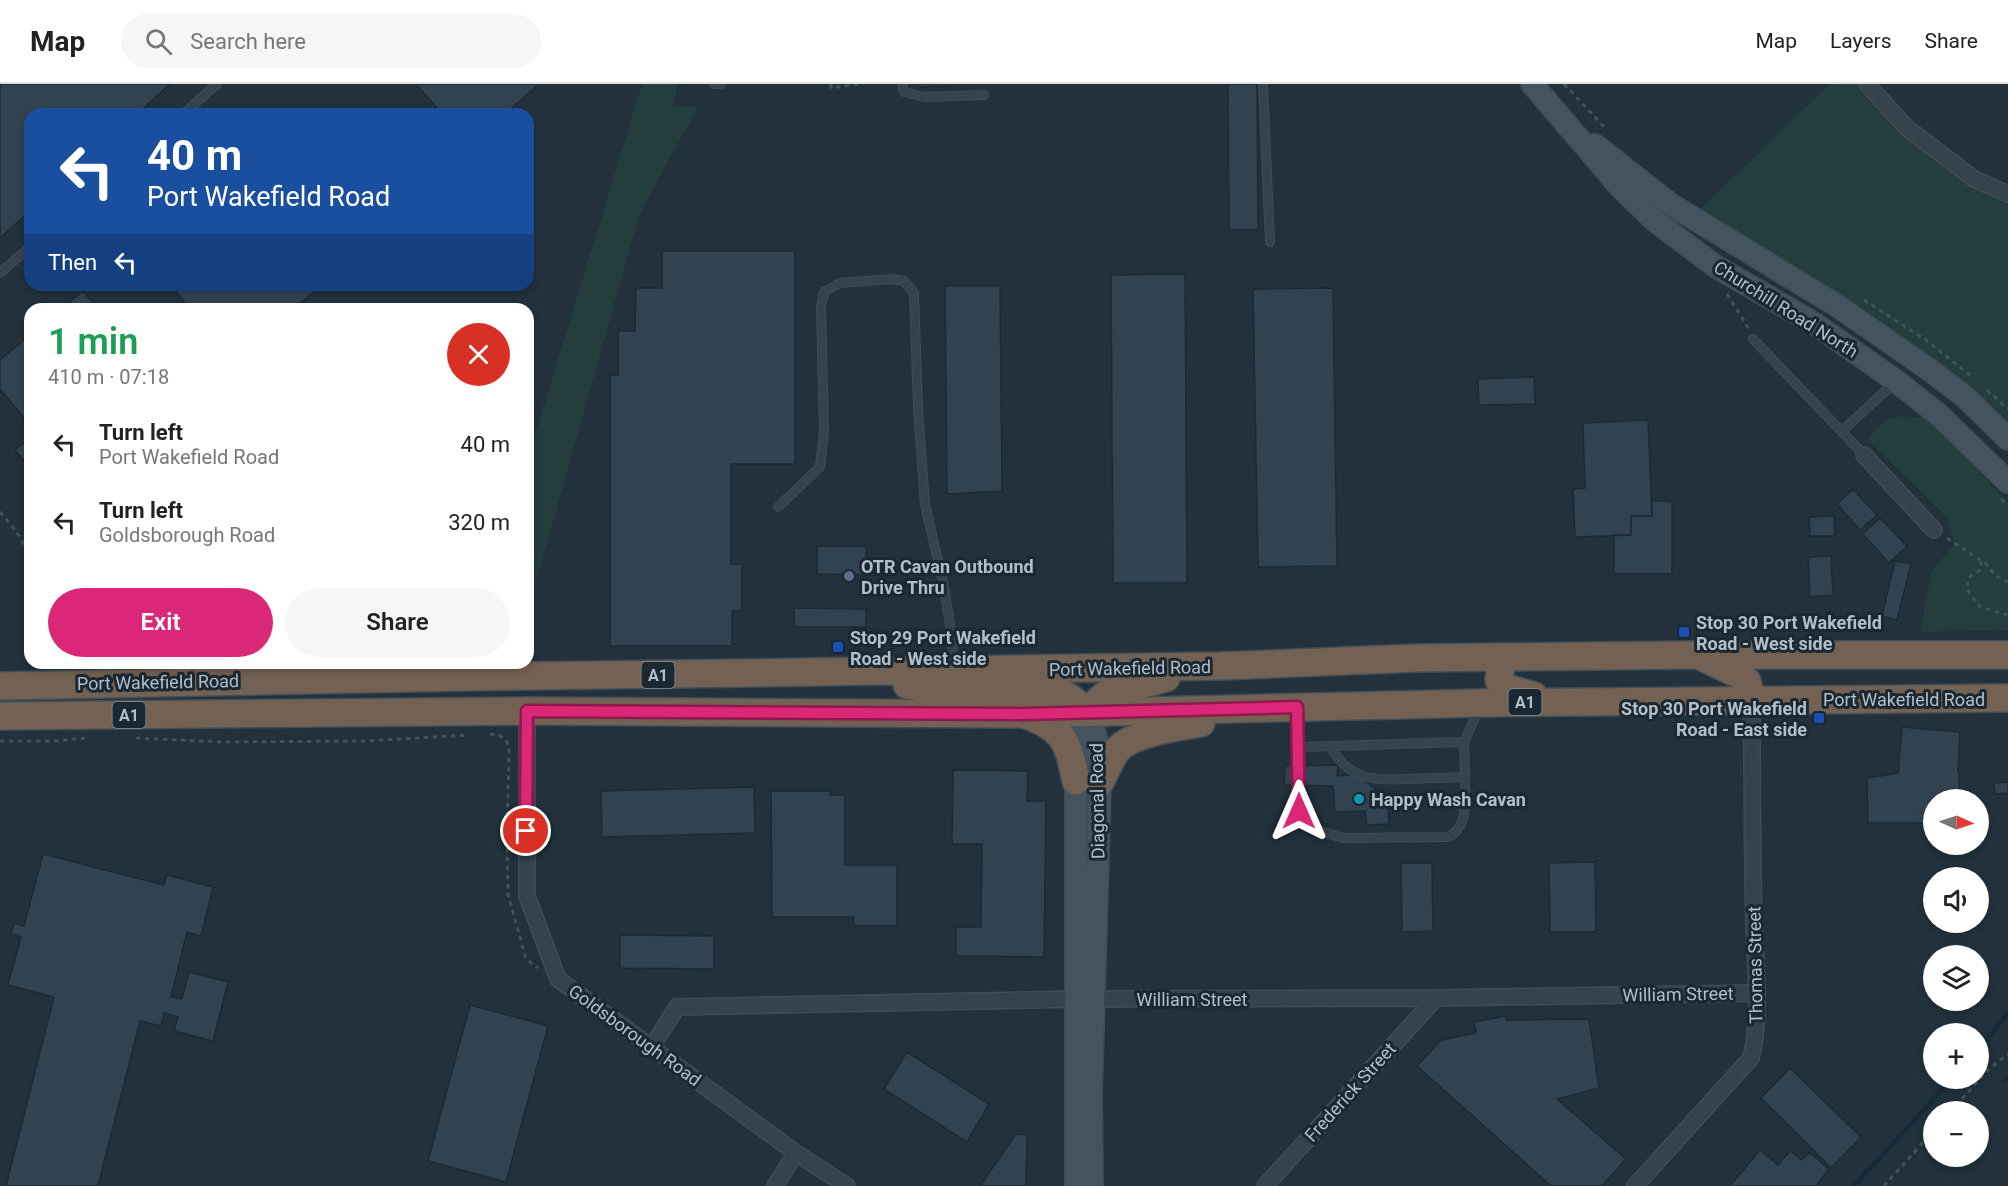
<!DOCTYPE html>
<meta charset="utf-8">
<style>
:root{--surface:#fff;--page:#f6f6f6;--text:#222;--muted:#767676;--line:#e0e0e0;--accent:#db2777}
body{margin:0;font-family:Roboto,sans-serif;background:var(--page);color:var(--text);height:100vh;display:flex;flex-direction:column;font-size:22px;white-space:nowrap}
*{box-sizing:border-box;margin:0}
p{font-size:20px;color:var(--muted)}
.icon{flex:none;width:33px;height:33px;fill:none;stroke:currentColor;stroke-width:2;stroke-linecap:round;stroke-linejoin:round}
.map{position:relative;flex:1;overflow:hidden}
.side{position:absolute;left:24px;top:219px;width:510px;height:366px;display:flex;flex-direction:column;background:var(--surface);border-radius:18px;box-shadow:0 3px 9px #0003}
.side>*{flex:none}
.top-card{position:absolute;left:24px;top:24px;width:510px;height:183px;border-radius:18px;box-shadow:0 3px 9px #0003;background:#1a4fa0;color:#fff;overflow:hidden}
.needle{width:39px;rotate:93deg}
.buttons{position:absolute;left:1923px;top:705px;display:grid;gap:12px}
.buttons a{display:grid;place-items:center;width:66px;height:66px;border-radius:50%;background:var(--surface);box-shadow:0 3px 9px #0003;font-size:30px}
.pin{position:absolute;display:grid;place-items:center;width:51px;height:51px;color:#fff;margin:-26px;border:3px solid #fff;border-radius:50%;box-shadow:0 2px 6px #0007}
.me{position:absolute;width:66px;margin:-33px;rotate:0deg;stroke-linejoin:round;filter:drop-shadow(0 0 4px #0008)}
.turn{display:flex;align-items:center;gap:21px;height:126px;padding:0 24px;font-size:27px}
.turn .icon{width:78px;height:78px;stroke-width:2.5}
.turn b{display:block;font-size:42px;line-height:51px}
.then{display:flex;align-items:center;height:57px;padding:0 24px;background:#0003;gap:12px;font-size:22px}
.round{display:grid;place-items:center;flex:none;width:63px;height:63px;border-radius:32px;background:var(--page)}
.headline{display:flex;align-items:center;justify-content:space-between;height:102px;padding:0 24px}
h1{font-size:36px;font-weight:600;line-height:45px;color:#1e9e55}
.primary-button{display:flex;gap:12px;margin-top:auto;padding:12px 24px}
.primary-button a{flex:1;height:69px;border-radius:36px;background:var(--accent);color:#fff;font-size:24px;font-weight:600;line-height:69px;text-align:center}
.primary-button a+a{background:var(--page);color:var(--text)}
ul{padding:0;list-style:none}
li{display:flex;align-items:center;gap:18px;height:78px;padding:0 24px}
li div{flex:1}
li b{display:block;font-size:22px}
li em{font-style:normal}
header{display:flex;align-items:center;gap:36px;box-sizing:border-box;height:84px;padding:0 30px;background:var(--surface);border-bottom:2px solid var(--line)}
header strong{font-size:28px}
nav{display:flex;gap:33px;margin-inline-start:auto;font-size:21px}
.search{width:420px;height:54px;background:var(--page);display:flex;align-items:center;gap:15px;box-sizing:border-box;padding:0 21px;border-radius:33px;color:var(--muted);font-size:22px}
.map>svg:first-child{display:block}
.green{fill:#243d3d}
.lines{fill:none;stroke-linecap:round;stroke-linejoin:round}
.stream{stroke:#162a3a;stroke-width:4.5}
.building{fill:#314351;stroke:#1e2a33;stroke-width:1.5}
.lane-casing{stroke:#404c55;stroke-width:10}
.street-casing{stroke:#404c55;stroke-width:18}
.secondary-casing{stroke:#404c55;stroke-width:24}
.highway-casing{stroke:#424e57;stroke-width:30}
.path{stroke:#3d5654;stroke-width:3;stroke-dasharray:4.5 4.5;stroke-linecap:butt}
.lane{stroke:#36434d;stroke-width:8}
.street{stroke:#36434d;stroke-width:15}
.secondary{stroke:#445360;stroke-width:21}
.highway{stroke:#736253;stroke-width:27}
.route-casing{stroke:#8e194d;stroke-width:15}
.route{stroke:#db2777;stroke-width:10}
.service-dot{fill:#5c6f8a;stroke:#1c2831;stroke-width:2}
.transit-dot{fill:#1a4fb4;stroke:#1c2831;stroke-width:2}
.culture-dot{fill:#0f9aa8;stroke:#1c2831;stroke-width:2}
.labels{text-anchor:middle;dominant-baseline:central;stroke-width:6;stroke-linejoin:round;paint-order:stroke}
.shield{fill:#1c2831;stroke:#85919b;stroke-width:1.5}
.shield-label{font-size:16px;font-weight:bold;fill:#b2bec8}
.street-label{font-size:18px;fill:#b2bec8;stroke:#1c2831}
.poi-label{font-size:18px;font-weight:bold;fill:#b2bec8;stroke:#1c2831;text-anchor:start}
</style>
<header>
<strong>Map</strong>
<div class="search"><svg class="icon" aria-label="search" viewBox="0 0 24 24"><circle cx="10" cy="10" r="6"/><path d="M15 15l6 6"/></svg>Search here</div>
<nav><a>Map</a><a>Layers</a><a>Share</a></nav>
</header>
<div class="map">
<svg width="2008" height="1102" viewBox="0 0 2008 1102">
<rect width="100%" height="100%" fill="#22313c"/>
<path class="green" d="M642,0H678L673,22L698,23L640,129L528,526V374Z
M1829,0H1867L1907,44L2008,109V355L2001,347L1693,133Z
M1901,332L1924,334L1951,356L2008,419V546L1920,548L1932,486L1954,461L1948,434L1867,356L1883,337Z"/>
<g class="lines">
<path class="stream" d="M1978,966L2008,929
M2004,996L2008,995
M1854,1102L1953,994"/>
</g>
<path class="building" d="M0,0H170L137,30H30V127L0,154Z
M416,0H539L505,30H442Z
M918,0H951V2L918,3Z
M1228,0H1257L1258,146H1229Z
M662,167H795V380H731V480H742V527H732V562H610V291H618V247H635L636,204H662Z
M1185,190L1187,499H1113L1111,191Z
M170,201H321L294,225H191Z
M945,202H1000L1002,407L947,410Z
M1333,204L1337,482L1258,483L1253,205Z
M83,207L98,225H61Z
M30,251V341L0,305V276Z
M1534,293L1535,320L1479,321L1478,295Z
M1648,336L1652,432H1631V451L1575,453L1573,405L1585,404L1583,339Z
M30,354V384L15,366Z
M1853,405L1877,431L1860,446L1837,420Z
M1652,417H1672V490H1614V451H1631V432H1652Z
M1834,432L1835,452H1810L1809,433Z
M1880,434L1907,462L1889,479L1863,450Z
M817,462H866V480H878V491L817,490Z
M1831,472L1833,511L1810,513L1808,473Z
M1895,477L1911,480L1897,536L1882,532Z
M794,524L866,525V543H794Z
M1902,643L1960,648L1958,688L1959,689L1960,716H1934V739H1868L1867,694L1898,689Z
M1338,681L1337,692L1351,691L1362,694L1381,710L1388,720L1389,740L1367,741L1365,727L1335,728L1333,702L1284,701L1285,682Z
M953,686L1028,687L1027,717H1046L1044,873L956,872V843H981L982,760H952Z
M2008,698V709L1995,710L1994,699Z
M754,703L755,749L602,753L601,707Z
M771,707H830V711H845V781H897V842H854V833H772Z
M43,770L164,801L167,791L213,803L201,852L187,848L171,913L182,915L189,888L228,898L213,957L174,947L178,933L164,929L161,942L140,937L98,1102H6L54,913L8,901L21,853L11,850L14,839L24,842Z
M1595,778L1596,848H1550L1549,779Z
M1401,779H1432L1433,847L1402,848Z
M620,851L714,852V885L620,884Z
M470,921L548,942L506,1098L428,1077Z
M1506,932V936L1589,935L1599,1004L1557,1015L1626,1075L1602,1102H1551L1417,982L1441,956L1476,949L1474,938Z
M907,968L989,1020L967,1058L884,1005Z
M1790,984L1861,1053L1831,1084L1761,1014Z
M1016,1050L1027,1051L1026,1102H980Z
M1760,1066L1778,1081L1790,1067L1802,1076L1809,1068L1829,1085L1816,1102H1730Z"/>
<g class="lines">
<defs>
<path id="lane" d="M714,0H721
M902,0L904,8L924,13L984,11
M1263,0L1270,158
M183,30L217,0
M0,189L30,163
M1753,255L1864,371
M1842,347L1895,298
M778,423L820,383L824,347L821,223L824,208L840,199L893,195L904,197L914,209L918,326L925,420L944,503L952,554L953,582
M1297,627L1299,727L1307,740L1323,748L1343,754L1448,753C1470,743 1464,714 1465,693
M1330,662C1349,697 1374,696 1409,695C1428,694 1446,694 1465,693L1464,658L1479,625
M1299,663L1464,658"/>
<path id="street" d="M1867,0L1907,44L1974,95L2008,110
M1864,371L1934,446
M527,627V812L558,895L796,1069L847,1102
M651,964L677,923L1076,915L1436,914L1756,909
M775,1102L796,1069
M1265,1102L1436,914
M1635,1102L1751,974C1762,930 1755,881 1754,836C1752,763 1752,689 1752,616"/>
<path id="secondary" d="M1532,0L1621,104L1655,137L1715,182L1815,240L1896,297L1939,331L2008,398
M1595,61L1670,120L1836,221L1927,284L1964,312L2008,355
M1086,628C1099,650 1100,674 1100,698L1091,1010L1092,1102
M1076,1102V697L1081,643L1086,628"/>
<path id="highway" d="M1502,573L1499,596L1503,603L1534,612
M1704,574L1740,591L1747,597L1752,616
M907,601L957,607L1051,606C1067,609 1075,617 1086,628
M0,602L463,593L1221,582L1417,574L1698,571H2008
M1086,628L1106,610L1166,594
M1026,631C1065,645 1068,659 1076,697
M0,632L527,627L1024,630L1481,619L2008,614
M1100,698C1106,687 1111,673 1119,664C1136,648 1179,643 1201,639"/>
</defs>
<use href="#lane" class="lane-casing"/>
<use href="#street" class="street-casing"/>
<use href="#secondary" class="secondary-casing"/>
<use href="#highway" class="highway-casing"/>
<path class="path" d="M831,0V4L859,0
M1564,0L1607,46
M1727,210L1749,245
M1864,216L1926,256L1971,292
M1987,306L2008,325
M2001,415L2008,421
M0,428L16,447L30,471
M1947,454L1985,479L1997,493L2008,498
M1981,477L1980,486L1968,494L1967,506L1980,523L2008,531
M490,650L499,651L506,656L509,664L507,749L508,810L526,875L538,884
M136,654L222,658L367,657L468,651
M0,657H54L85,654
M1950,1028L1988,986L2008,970
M1884,1102L1934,1046"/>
<use href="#lane" class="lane"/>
<use href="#street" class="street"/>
<use href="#secondary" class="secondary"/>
<use href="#highway" class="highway"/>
</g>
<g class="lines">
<defs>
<path id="route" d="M526,747L527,627L1024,630L1297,623L1299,727"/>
</defs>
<use href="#route" class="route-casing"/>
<use href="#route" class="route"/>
</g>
<circle class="service-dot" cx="849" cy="492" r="6"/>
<g class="transit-dot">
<rect x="1678" y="542" width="12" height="12" rx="3"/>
<rect x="832" y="557" width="12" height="12" rx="3"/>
<rect x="1813" y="628" width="12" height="12" rx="3"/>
</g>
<circle class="culture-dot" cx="1359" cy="715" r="6"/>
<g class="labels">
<g class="shield">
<rect x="641.5" y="578" width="33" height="26" rx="4.5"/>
<rect x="1508.5" y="605" width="33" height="26" rx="4.5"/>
<rect x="112.5" y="618" width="33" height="26" rx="4.5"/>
</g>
<g class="shield-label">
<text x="658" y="591">A1</text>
<text x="1525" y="618">A1</text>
<text x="129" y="631">A1</text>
</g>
<g class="street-label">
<text transform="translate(1786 225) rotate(32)">Churchill Road North</text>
<text transform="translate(1130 584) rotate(-1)">Port Wakefield Road</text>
<text transform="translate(158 598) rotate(-1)">Port Wakefield Road</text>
<text x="1904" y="615">Port Wakefield Road</text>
<text transform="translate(1097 717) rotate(-91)">Diagonal Road</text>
<text transform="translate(1755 881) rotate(-91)">Thomas Street</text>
<text transform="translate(1678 910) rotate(-1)">William Street</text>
<text x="1192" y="915">William Street</text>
<text transform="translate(635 951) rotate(36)">Goldsborough Road</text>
<text transform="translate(1350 1008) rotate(-48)">Frederick Street</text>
</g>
<g class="poi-label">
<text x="861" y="482">OTR Cavan Outbound<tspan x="861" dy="21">Drive Thru</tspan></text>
<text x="1696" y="538">Stop 30 Port Wakefield<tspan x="1696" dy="21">Road - West side</tspan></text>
<text x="850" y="553">Stop 29 Port Wakefield<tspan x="850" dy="21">Road - West side</tspan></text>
<text x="1807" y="624" text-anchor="end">Stop 30 Port Wakefield<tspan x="1807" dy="21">Road - East side</tspan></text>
<text x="1371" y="715">Happy Wash Cavan</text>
</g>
</g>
</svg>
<div class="buttons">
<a><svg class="needle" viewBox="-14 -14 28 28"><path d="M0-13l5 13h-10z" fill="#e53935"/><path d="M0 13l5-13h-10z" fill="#767676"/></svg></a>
<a><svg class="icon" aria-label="sound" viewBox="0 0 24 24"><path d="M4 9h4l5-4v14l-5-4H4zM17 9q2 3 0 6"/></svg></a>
<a><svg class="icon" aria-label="layers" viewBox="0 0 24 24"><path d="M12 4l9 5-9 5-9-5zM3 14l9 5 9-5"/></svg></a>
<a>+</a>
<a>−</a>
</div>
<div class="pin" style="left:526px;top:747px;background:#d93025"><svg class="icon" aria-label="arrive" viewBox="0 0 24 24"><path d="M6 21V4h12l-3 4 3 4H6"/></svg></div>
<svg class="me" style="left:1299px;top:727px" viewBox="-20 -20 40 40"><path d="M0-17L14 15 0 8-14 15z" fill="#db2777" stroke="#fff" stroke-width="4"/></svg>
<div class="top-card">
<div class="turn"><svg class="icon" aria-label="left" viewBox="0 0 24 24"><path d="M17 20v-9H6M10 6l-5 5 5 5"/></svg><div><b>40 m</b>Port Wakefield Road</div></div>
<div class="then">Then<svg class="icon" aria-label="left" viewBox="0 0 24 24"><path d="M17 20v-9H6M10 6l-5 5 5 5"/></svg></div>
</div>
<section class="side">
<div class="headline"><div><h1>1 min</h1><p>410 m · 07:18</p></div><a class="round" style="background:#d93025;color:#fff"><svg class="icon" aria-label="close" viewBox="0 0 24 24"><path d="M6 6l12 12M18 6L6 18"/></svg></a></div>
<ul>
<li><svg class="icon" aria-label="left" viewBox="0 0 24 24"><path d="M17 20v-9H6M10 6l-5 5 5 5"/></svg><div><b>Turn left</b><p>Port Wakefield Road</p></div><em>40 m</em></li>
<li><svg class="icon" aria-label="left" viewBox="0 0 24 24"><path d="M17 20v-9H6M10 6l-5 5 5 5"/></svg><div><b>Turn left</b><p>Goldsborough Road</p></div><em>320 m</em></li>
</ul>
<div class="primary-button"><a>Exit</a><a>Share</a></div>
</section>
</div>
